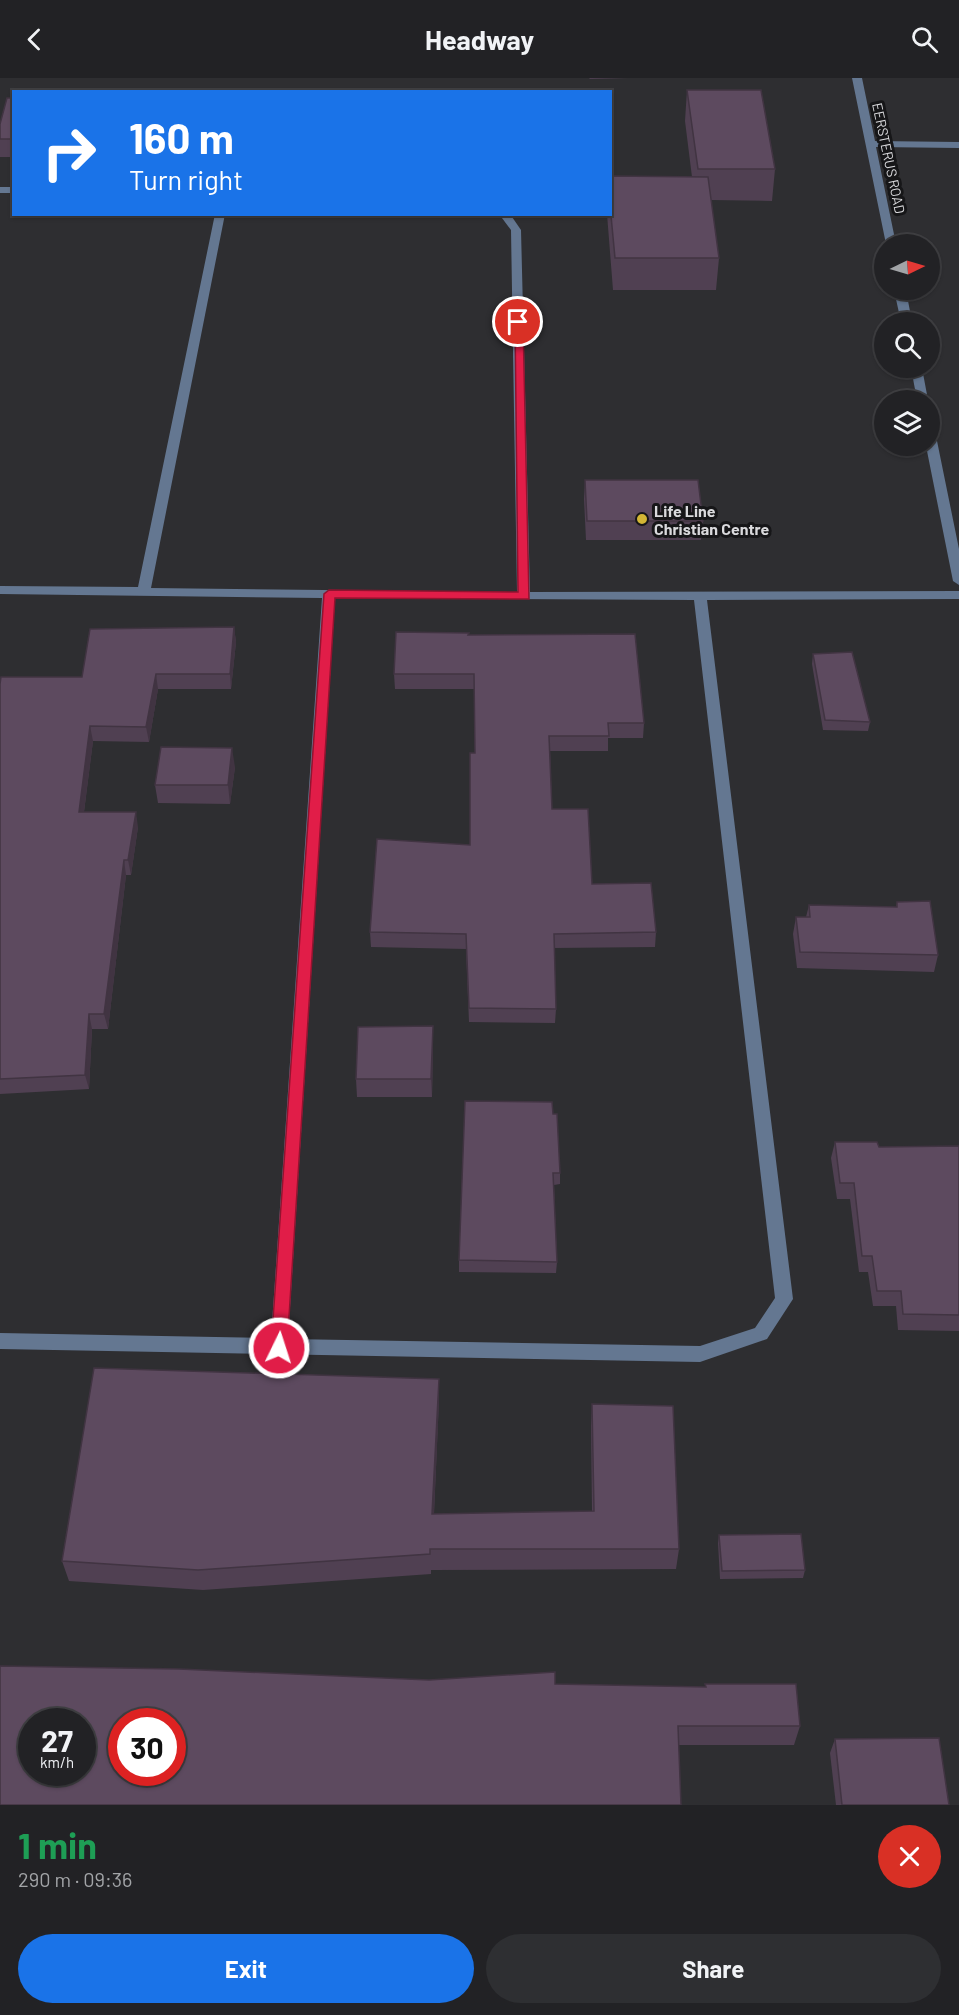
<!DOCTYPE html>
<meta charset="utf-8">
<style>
:root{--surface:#222225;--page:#2e2f32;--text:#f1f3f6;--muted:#a2a4a7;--line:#3f3f42;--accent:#1a73e8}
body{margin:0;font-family:Barlow,sans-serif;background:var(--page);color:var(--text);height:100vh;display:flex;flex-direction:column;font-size:22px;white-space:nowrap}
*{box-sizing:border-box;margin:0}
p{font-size:20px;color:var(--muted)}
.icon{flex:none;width:33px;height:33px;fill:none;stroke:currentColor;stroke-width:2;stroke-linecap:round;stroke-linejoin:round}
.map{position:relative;height:1727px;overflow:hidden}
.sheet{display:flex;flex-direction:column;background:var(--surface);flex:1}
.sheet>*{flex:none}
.banner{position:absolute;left:12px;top:12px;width:600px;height:126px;border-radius:0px;box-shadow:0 2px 4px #0004,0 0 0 2px var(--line);background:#1a73e8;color:#fff;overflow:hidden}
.needle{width:39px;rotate:85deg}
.tools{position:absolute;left:874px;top:156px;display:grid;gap:12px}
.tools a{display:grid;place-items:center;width:66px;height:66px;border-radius:50%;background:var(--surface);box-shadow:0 2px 4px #0004,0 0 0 2px var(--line);font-size:30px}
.speed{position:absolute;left:18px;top:1630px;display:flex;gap:12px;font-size:30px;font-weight:700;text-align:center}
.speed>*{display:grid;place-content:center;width:78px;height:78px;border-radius:50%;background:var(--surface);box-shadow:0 2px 4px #0004,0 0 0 2px var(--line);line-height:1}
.speed small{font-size:15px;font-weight:400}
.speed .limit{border:9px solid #d22;background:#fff;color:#111}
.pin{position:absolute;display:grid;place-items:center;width:51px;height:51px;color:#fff;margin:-26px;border:3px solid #fff;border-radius:50%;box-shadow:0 2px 6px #0007}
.me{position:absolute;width:66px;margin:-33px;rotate:4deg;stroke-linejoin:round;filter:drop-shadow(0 0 4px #0008)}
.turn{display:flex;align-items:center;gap:21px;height:126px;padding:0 18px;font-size:27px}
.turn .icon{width:78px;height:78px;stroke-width:2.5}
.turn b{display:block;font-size:42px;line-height:51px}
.round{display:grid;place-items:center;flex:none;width:63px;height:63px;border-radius:32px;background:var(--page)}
.headline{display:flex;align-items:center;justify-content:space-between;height:102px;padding:0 18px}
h1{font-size:36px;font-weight:700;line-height:45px;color:#1e9e55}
.cta{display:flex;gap:12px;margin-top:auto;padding:12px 18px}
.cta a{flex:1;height:69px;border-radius:36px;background:var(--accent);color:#fff;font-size:24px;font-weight:700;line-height:69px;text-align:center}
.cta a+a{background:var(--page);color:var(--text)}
header{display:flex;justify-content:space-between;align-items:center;height:78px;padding:0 18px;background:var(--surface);font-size:27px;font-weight:700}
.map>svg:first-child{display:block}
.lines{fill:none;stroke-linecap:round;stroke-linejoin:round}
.minor{fill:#647791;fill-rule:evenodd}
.wall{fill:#504052}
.shaded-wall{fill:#413442}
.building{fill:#5d4a5f;stroke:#413442;stroke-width:1.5;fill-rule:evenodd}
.route{fill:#e11d48;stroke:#92132f;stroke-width:1.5}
.poi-dot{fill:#d3b635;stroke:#161618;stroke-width:2}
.labels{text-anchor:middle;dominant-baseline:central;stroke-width:6;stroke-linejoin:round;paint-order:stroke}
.far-street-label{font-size:14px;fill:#dadadd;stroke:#161618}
.poi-label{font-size:16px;font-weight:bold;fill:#dadadd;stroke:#161618;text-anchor:start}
</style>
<header><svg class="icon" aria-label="back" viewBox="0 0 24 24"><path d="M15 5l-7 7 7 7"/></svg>Headway<svg class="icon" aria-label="search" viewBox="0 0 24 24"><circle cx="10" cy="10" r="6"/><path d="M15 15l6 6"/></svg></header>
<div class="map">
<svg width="959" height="1727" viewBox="0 0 959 1727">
<rect width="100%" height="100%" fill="#2e2e31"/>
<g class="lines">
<path class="minor" d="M852,0H862L875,63L959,64V70L876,69L896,166H886Z
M0,109H14V115H0Z
M215,136H225L151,510L517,514L511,152L499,136H510L521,152L530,514L959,513V521L707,522L793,1221L767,1261L700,1284L0,1271V1255L271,1260L322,520L0,516V508L138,509ZM335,520L694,522L775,1220L755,1250L700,1268L288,1261Z
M894,212H906L912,244H901Z
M911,290H922L928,322H917Z
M930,354L936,358L959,471V507L953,503L926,368H930Z"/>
</g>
<path class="wall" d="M589,0H628L590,1Z
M687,12L775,91L772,123L711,122L719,180L716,212H613L607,136H610V98L692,99L685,43Z
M14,20V79H0V46Z
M585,402L703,443L701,462H586L584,421Z
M234,549L236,564L231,611H158L149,664L93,663L84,734L138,749L131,797H126L108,951H92L89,1011L0,1016V606L82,599Z
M468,557L644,645L643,660H608V673H550L552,731L592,806L656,854L655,869L554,870L556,931L555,945L469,944L466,871L371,869L370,854L470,767L475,675L474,611H395L394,596Z
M813,576L870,644L868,653L823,652L812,586Z
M235,689L230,726L158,725L155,707Z
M897,824L938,877L934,894L797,890L793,856L796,839H806L809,827L896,829Z
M433,966L432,1019H357L356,1001Z
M553,1036L560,1095V1106L554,1107L557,1184L556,1195L459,1194V1182Z
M835,1064L879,1069L959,1068V1253L898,1252L896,1228H873L868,1194H859L850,1121H837L831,1080Z
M439,1301V1322L434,1436L592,1433L591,1348L592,1326L679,1471L676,1491L431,1492V1496L203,1512L69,1503L62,1483Z
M719,1457L805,1492L803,1500L720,1501L718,1465Z
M555,1606L705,1609V1606L800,1648L794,1667H679Z
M835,1661L949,1727H836L830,1675Z"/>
<path class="shaded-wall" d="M234,549L236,564L231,611L230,596Z
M156,596L158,611L149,664L146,649Z
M90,648L93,663L82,749L79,734Z
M232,670L235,689L230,726L228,707Z
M136,734L138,749L131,797L128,782Z
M124,782L126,797L108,951L104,936Z
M89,936L92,951L89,1011L85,997Z
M433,948V966L432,1019L431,1001Z
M439,1301V1322L433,1456L432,1436Z"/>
<path class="building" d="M687,12H761L775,91H698Z
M7,20H14V61H0V46Z
M610,98L708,99L719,180H615L610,127Z
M585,402H698L703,443H587Z
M234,549L230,596H156L146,649L90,648L79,734H136L128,782H124L104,936H89L85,997L0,1001V606L1,599H82L90,551Z
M396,554L469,555L468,557L635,556L644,645H608L609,658H549L552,731H588L592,806L651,805L656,854L554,856L556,931L469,930L466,856L370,854L377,761L470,767V675H475L474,596H394Z
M852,574L870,644L825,642L813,576Z
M161,669L232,670L228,707H155Z
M930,823L938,877L800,874L796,839H810L809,827L897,829V824Z
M433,948L431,1001H356L358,949Z
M465,1023L552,1024L553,1036H557L560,1095H553L557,1184L459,1182Z
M835,1064H877L879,1069L959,1068V1237L903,1236L901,1213H877L872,1178H862L854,1105H840Z
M94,1290L439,1301L432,1436L594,1433L592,1326L673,1328L679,1471H430V1476L198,1492L62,1483Z
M801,1456L805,1492L722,1493L719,1457Z
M0,1588L179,1591L429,1602L555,1594V1606L706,1609L705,1606H796L800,1648H678L681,1727H0ZM32,1644H82V1695H32ZM122,1644H172V1695H122Z
M939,1660L949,1727H842L835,1661Z"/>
<path class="route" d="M515,241L523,244L529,521L335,520L287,1270L285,1275L279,1278L273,1275L271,1270L324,516L329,512L518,514Z"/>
<circle class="poi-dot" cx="642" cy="441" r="6"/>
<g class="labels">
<g class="far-street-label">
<text transform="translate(889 80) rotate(78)">EERSTERUS ROAD</text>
</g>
<g class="poi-label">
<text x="654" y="432">Life Line<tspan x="654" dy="18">Christian Centre</tspan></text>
</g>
</g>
</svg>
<div class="tools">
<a><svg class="needle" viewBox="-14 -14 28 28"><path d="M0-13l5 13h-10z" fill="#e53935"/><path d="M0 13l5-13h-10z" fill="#a2a4a7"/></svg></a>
<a><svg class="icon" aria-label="search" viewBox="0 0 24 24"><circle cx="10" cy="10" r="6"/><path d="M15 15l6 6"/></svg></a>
<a><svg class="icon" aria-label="layers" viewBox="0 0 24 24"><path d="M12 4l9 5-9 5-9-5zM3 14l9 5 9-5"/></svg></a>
</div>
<div class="speed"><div>27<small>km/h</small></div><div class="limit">30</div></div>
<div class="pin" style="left:518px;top:244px;background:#d93025"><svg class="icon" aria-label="arrive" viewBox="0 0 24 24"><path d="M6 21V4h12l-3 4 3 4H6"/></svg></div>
<svg class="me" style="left:279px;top:1270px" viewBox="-20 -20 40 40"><circle r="17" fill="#e11d48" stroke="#fff" stroke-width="3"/><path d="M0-11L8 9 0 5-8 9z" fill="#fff"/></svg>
<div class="banner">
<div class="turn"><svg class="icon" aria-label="right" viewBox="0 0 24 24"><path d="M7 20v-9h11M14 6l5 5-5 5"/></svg><div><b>160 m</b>Turn right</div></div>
</div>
</div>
<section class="sheet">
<div class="headline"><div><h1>1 min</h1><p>290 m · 09:36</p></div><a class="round" style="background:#d93025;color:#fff"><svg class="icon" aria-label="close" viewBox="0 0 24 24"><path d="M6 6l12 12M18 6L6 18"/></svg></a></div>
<div class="cta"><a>Exit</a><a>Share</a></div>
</section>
